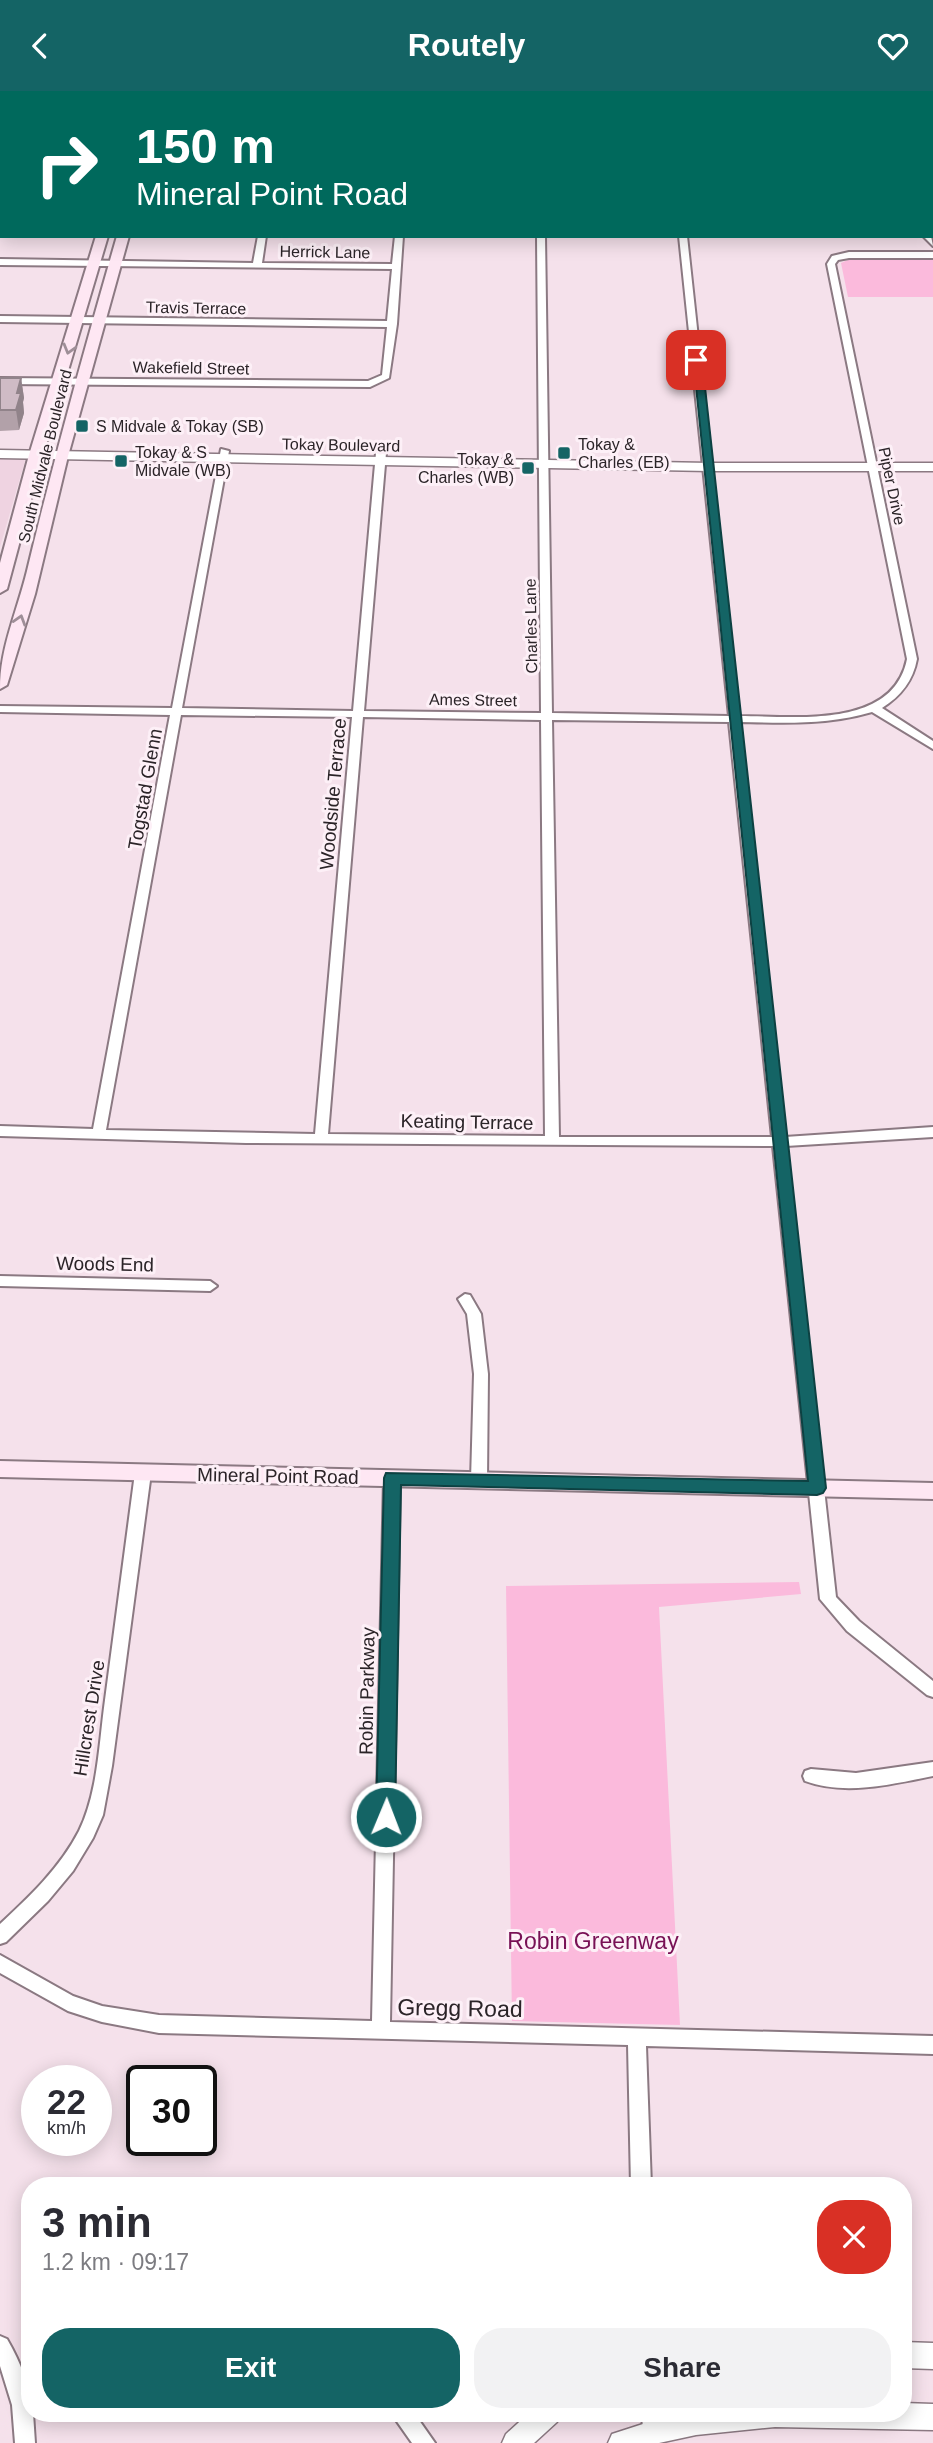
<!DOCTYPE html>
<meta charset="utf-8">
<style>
:root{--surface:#fff;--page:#f2f2f3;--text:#2b2b33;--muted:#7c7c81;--accent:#146465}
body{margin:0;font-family:Helvetica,sans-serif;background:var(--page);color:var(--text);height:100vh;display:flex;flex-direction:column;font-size:26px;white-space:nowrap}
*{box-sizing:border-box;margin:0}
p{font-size:23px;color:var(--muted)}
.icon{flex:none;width:38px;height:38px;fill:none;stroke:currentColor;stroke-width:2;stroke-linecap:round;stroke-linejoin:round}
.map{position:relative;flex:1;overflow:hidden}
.panel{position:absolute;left:21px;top:2086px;width:891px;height:245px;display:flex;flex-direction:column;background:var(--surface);border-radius:28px;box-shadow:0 4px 18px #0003}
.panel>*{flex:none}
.hud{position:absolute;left:0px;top:0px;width:934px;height:147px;box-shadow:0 4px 18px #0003;background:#00695c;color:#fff;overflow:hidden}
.speed{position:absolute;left:21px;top:1974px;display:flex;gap:14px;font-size:35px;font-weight:700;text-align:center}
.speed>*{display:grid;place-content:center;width:91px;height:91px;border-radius:50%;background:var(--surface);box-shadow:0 4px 18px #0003;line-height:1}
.speed small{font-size:18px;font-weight:400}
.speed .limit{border:4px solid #111;border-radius:10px;background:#fff;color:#111}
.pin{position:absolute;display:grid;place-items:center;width:60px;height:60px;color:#fff;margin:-30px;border-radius:14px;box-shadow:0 4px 10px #0006}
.me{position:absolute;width:77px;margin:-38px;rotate:1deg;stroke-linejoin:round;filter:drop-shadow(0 0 5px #0008)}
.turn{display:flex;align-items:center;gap:24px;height:147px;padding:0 21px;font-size:32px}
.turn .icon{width:91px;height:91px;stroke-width:2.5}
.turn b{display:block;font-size:49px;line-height:60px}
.round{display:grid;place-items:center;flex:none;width:74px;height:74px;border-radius:28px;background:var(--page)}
.overview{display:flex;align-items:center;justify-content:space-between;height:119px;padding:0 21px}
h1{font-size:42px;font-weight:600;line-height:52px}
.button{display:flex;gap:14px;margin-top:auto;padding:14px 21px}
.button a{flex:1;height:80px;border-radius:28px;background:var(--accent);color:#fff;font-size:28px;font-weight:600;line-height:80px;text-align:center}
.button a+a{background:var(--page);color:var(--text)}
header{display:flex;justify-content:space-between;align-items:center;height:91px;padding:0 21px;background:var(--accent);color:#fff;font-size:32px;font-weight:600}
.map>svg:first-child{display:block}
.built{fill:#efd3e1}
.green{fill:#fbbadc}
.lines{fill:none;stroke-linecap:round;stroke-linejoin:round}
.minor-casing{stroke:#8b7982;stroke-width:4}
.tertiary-casing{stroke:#8b7982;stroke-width:3}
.secondary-casing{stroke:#8b7982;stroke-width:4}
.minor{fill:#fff;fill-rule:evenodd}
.tertiary{fill:#fff;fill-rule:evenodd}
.secondary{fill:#fee7f3;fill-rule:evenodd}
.wall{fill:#b2a1a9}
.shaded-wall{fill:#91838a}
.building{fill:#cfbbc5;stroke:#91838a;stroke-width:2}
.oneway{stroke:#9f8f98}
.route{fill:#146465;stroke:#0d4142;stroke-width:2}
.poi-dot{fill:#146465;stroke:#fdf0f7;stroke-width:2.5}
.labels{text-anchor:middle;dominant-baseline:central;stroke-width:6;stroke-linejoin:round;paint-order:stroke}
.far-street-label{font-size:16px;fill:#2b2428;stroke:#fdf0f7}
.far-poi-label{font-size:16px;fill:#2b2428;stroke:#fdf0f7;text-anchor:start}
.street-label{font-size:19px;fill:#2b2428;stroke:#fdf0f7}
.near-park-label{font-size:23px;fill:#781055;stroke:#fdf0f7}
.near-street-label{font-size:23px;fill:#2b2428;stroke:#fdf0f7}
</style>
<header><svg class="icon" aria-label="back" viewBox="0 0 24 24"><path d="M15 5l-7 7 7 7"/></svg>Routely<svg class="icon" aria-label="heart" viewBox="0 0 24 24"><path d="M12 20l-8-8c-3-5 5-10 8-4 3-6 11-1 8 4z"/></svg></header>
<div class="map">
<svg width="933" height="2352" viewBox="0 0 933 2352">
<rect width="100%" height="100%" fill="#f5e1eb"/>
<path class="built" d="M0,366L22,367L25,370L0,456Z"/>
<path class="green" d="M477,0H933V94V2Z
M850,168L933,169V206H848L841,172Z
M799,1491L801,1503L659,1516L680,1934L512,1930L506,1495Z"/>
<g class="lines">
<defs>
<path id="minor" d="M235,0H268L232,2Z
M414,0H422L413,2Z
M0,13H2V17H0Z
M0,61H2V65H0Z
M258,145H266L262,172L392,173L395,145H403L397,233L389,287L370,296L0,293V287L368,290L382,284L387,236L0,231V225L387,230L392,178L0,174V168L253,172Z
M537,145H545L552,622L729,625L679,145H687L739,625C793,625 893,639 907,568L827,173L832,165L849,161H933V167H849L838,169L835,173L917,568C913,590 901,605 882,617L933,650V658L872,621C827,634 787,632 740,631L785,1046L933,1036V1046L786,1055L836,1506L859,1530L933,1590V1606L927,1604L847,1540L820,1508L773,1055L246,1052L0,1045V1035L93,1038L170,624L0,621V615L172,617L221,358L229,360L182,617L353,620L376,362L381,359L386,362L364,620L541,622ZM181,624L352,626L315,1043L106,1039ZM363,626L541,629L545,1045L328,1043ZM552,629L729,631L772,1046H559Z
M923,145H931L933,155Z
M0,1185L210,1190L217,1195L210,1200L0,1195Z
M465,1203L470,1204L481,1223L488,1283L487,1389L484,1393H474L471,1389L474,1283L467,1223L458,1208Z
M143,1376L148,1378L151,1382L112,1675L103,1724L93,1747L73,1780L48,1810L6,1851L0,1853V1833C29,1806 60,1777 79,1740C98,1701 99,1652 105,1609C115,1534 125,1458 135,1382L138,1378Z
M392,1381L397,1383L400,1387L390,1931L933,1945V1963L646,1955L651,2095H631L628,1954L159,1942L102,1931L68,1920L0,1882V1864L73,1905L102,1915L159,1924L372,1930L384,1387L387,1383Z
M933,1671V1685C893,1693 845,1705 805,1690L803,1685L805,1680L811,1678L856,1682Z
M0,2245L7,2248C21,2272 30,2295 30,2322H33L35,2352H15L12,2314L0,2275Z
M391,2322H414L435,2352H412Z
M642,2322H662L663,2339L660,2346L653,2349L646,2346L643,2339Z"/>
<path id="tertiary" d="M0,111H2V117H0Z
M0,359L709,372H933V380H709L0,367Z
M903,2251L933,2252V2278L903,2277Z
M903,2312L933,2313V2339L775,2336L696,2344L659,2352H608L612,2343L677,2322H903Z
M529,2322H561L557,2331L534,2352H502L506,2343Z"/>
<path id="secondary" d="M141,0H151L140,2Z
M160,0H170V2H160Z
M96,145H108L43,364L7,498L0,502V472L29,364Z
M117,145H129L68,365L35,503L7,594L0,598C0,556 17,521 27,480C54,367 85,256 117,145Z
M0,1370L933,1392V1408L0,1386Z"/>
</defs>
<use href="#minor" class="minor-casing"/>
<use href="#tertiary" class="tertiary-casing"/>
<use href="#secondary" class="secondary-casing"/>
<use href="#minor" class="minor"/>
<use href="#tertiary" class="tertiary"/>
<use href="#secondary" class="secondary"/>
</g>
<path class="wall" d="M0,287H21L24,307L23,311L24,322L19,339L0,340Z"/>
<path class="shaded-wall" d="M21,287L24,307L23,311L24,322L19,339L16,319L17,302Z"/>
<path class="building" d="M633,0H655L657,1V2H634Z
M0,287H21L17,302H21L16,319H0Z"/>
<defs><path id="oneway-chevron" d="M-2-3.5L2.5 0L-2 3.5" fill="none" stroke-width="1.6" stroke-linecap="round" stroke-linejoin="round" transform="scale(1.75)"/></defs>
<g class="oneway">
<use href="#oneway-chevron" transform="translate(69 258) rotate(106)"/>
<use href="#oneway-chevron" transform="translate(20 529) rotate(-73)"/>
</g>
<path class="route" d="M693,266L702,269L826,1397L823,1402L817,1404L401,1394L395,1726L392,1732L386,1735L379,1732L376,1726L384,1387L386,1382L808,1390Z"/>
<g class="poi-dot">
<rect x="75" y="328" width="14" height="14" rx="3.5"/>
<rect x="557" y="355" width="14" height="14" rx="3.5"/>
<rect x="114" y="363" width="14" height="14" rx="3.5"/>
<rect x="521" y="370" width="14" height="14" rx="3.5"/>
</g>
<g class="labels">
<g class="far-street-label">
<text transform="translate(325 161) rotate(1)">Herrick Lane</text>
<text transform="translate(196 217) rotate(1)">Travis Terrace</text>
<text transform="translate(191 277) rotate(1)">Wakefield Street</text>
<text transform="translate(341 354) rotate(1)">Tokay Boulevard</text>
<text transform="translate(45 365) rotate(-76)">South Midvale Boulevard</text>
<text transform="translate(892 395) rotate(78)">Piper Drive</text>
<text transform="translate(531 535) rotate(-91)">Charles Lane</text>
<text transform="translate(473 609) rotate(1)">Ames Street</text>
</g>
<g class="far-poi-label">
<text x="96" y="335">S Midvale &amp; Tokay (SB)</text>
<text x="578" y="353">Tokay &amp;<tspan x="578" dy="18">Charles (EB)</tspan></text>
<text x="135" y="361">Tokay &amp; S<tspan x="135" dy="18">Midvale (WB)</tspan></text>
<text x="514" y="368" text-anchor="end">Tokay &amp;<tspan x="514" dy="18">Charles (WB)</tspan></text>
</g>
<g class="street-label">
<text transform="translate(145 698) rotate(-80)">Togstad Glenn</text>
<text transform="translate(333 703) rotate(-85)">Woodside Terrace</text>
<text transform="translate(467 1031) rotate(1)">Keating Terrace</text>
<text transform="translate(105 1173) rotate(1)">Woods End</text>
<text transform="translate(278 1385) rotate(1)">Mineral Point Road</text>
<text transform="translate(367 1600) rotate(-89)">Robin Parkway</text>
<text transform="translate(89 1627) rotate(-81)">Hillcrest Drive</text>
</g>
<g class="near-park-label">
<text x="593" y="1850">Robin Greenway</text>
</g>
<g class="near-street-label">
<text transform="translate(460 1917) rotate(1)">Gregg Road</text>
</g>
</g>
</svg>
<div class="speed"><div>22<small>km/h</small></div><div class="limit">30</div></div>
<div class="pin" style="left:696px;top:269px;background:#d93025"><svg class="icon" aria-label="arrive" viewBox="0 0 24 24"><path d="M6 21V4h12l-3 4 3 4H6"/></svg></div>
<svg class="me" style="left:386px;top:1726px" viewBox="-20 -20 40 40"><circle r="17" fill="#146465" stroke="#fff" stroke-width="3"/><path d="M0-11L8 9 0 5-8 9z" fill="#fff"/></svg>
<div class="hud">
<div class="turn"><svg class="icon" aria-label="right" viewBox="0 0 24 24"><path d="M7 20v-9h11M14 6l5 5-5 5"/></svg><div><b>150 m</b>Mineral Point Road</div></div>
</div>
<section class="panel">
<div class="overview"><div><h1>3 min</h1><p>1.2 km · 09:17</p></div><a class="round" style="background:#d93025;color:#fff"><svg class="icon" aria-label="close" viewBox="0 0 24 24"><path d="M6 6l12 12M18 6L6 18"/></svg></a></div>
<div class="button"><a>Exit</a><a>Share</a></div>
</section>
</div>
